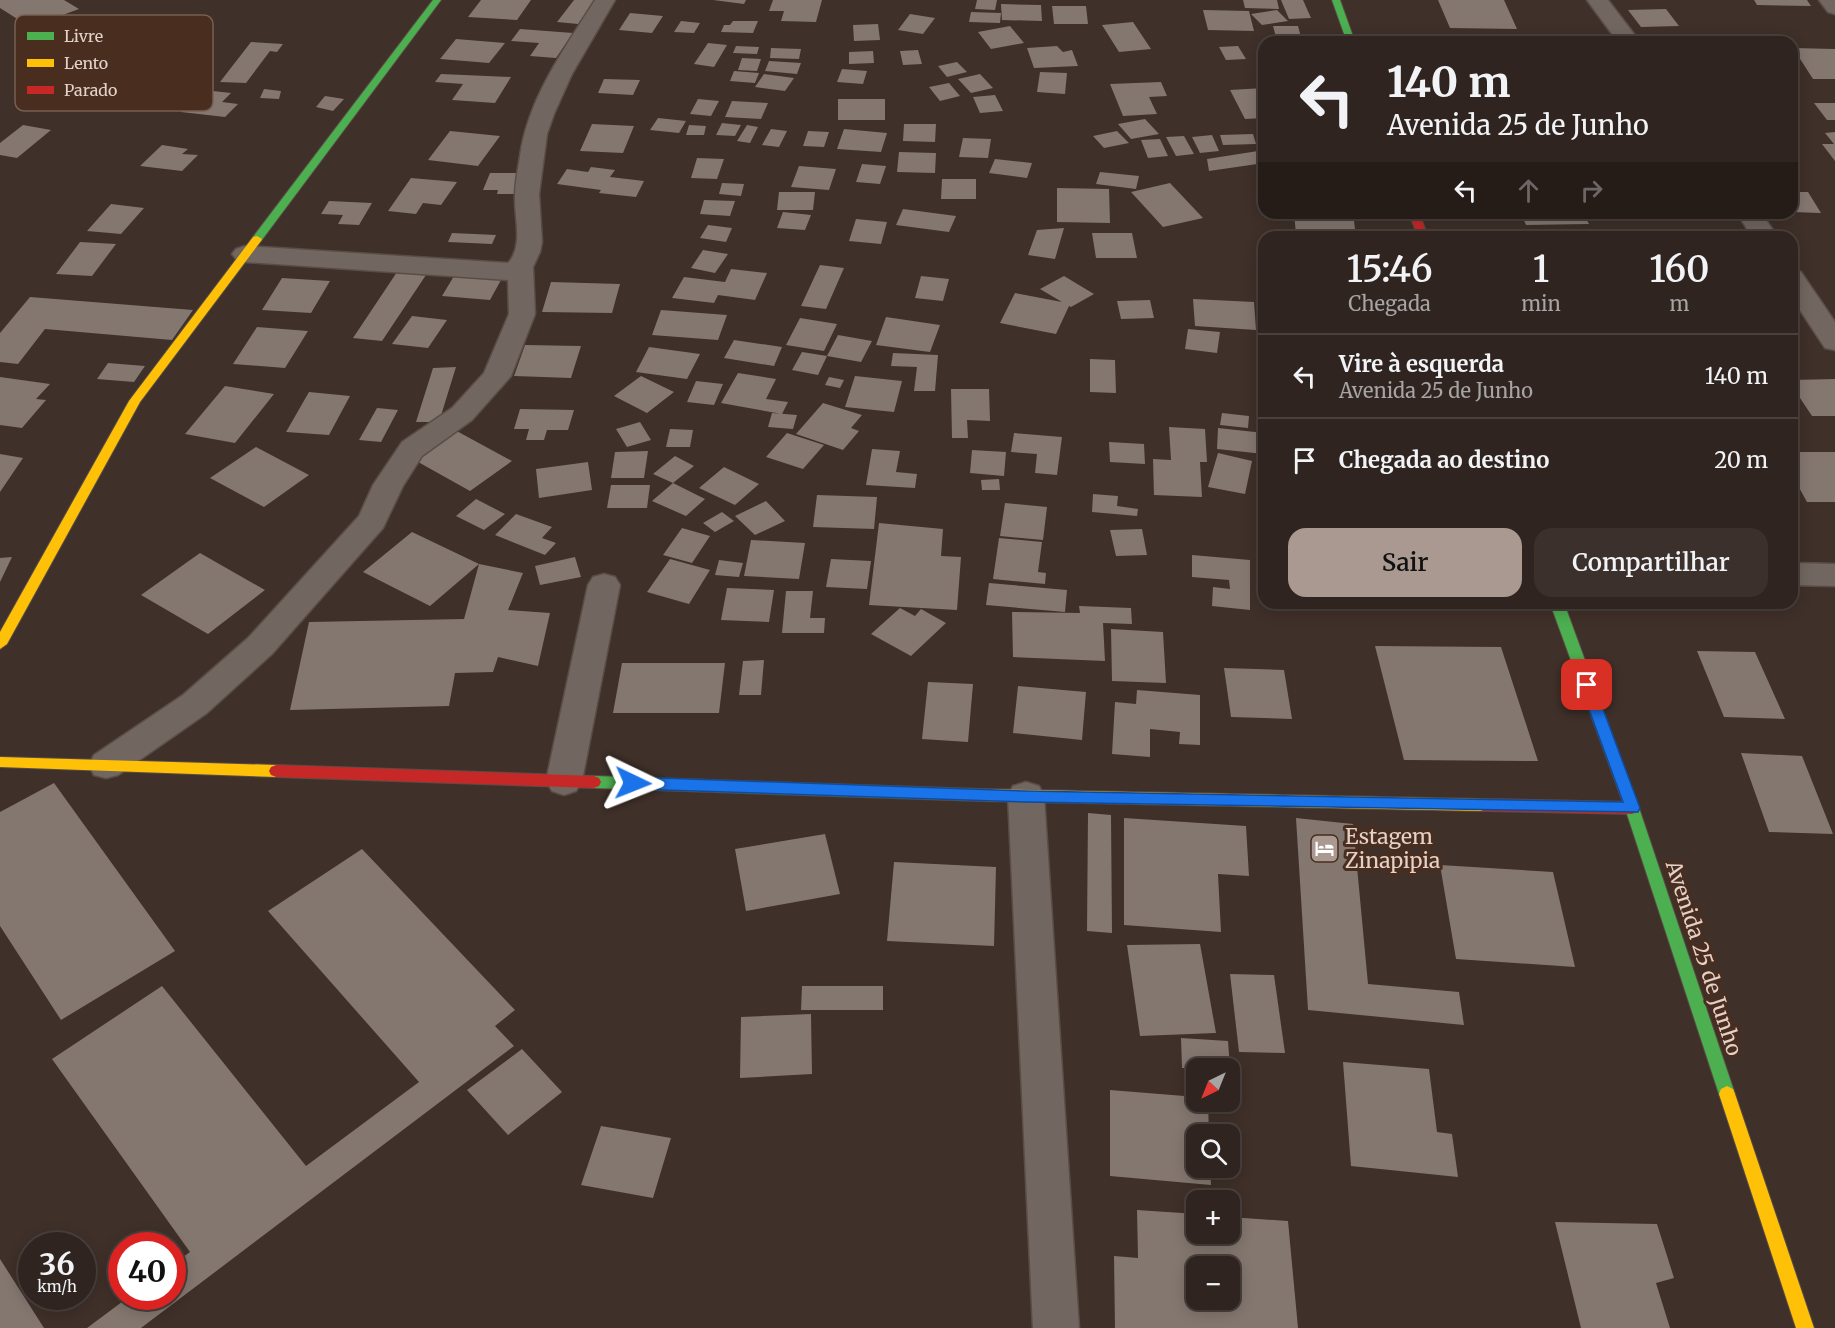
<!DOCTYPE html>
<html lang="pt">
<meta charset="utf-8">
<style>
:root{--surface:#2f241f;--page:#3b302c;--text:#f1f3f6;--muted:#a7a4a4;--line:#4a413d;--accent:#aa9991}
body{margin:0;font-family:Merriweather,serif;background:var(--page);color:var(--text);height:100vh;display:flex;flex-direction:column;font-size:22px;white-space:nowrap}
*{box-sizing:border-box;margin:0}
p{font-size:20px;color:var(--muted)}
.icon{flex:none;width:33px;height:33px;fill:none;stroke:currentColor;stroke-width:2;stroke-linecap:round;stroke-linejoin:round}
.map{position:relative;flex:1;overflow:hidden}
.drawer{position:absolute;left:1258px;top:231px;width:540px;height:378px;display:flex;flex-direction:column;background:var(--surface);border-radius:18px;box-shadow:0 3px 15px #0003,0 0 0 2px var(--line)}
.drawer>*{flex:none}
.top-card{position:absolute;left:1258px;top:36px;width:540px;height:183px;border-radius:18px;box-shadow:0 3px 15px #0003,0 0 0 2px var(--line);background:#2f241f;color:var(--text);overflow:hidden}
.needle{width:39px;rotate:223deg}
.controls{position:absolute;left:1186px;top:1058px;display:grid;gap:12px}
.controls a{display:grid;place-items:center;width:54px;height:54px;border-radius:12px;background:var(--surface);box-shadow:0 3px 15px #0003,0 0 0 2px var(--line);font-size:30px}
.speed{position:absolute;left:18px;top:1232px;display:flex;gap:12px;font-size:30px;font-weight:700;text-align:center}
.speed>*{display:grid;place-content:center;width:78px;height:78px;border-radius:50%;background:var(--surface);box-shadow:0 3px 15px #0003,0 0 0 2px var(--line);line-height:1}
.speed small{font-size:15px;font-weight:400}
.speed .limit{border:9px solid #d22;background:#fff;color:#111}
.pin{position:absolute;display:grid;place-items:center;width:51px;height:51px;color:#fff;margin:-26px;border-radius:12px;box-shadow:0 3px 9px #0006}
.me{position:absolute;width:66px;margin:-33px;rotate:92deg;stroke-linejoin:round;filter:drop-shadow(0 0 4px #0008)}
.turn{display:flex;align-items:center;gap:21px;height:126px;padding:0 30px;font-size:27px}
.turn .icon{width:78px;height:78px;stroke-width:2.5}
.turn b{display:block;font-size:42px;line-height:51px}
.lanes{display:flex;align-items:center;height:57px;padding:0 30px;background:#0003;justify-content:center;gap:30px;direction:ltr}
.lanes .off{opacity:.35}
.eta{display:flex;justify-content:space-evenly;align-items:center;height:102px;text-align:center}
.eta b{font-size:36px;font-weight:600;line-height:42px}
.button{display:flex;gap:12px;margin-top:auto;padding:12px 30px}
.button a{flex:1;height:69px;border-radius:18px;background:var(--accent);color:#111;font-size:24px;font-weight:600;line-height:69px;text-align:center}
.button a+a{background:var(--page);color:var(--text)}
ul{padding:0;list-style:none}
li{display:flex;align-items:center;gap:18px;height:84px;padding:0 30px;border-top:2px solid var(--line)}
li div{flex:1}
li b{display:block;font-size:22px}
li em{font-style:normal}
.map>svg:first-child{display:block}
.building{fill:#847770;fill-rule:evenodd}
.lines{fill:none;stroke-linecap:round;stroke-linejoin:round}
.street-casing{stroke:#5a4d46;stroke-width:3}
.fast-casing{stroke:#5a4d46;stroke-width:2}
.slow-casing{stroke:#5a4d46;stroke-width:2}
.jam-casing{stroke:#5a4d46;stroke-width:2}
.street{fill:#716660;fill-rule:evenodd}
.fast{fill:#4caf50;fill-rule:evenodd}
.slow{fill:#ffc107;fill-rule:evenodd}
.jam{fill:#c62828;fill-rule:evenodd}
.route{fill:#1a73e8;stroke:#114b97;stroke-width:1.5}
.labels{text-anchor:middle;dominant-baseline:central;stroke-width:6;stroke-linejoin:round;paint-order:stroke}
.poi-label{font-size:21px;fill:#e4d2c9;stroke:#492d1f;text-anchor:start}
.street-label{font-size:21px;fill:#e4d2c9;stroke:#492d1f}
.key{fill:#492d1f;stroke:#785f52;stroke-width:1.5}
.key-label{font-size:16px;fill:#e4d2c9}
</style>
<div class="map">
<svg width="1835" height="1328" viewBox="0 0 1835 1328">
<rect width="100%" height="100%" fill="#3f3029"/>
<path class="building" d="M0,0H64L79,9L30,27L0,8Z
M481,0H531L517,20L468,17Z
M574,0H596L578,24L557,22Z
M713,0H746L744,4Z
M773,0H822L816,22L781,21L784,11H769Z
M977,0H997L995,10L975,9Z
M1243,0H1277L1279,9L1245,8Z
M1281,0H1303L1311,18L1289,19Z
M1438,0H1504L1517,29L1450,28Z
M1754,0H1807L1811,6L1757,5Z
M1001,4L1041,5L1042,21L1002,20Z
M1052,6H1086L1088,24H1054Z
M1666,9L1679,26L1641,27L1628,10Z
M1203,10L1249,11L1254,31L1208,30Z
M1277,10L1288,21L1262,25L1251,14Z
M971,12L1001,13L1000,23L969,22Z
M630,13L663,16L652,33L619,30Z
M910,14L935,18L923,34L898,30Z
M681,21L700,23L694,33L674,32Z
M733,21H758L753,33L721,32L724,25H730Z
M1133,22L1151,49L1119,52L1102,25Z
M878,24L880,40L854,41L853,25Z
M1010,26L1024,43L991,49L978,32Z
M1273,26H1298L1301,37H1276Z
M520,29L573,33L556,58L530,56L539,43L511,41Z
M456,39L505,43L489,63L440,59Z
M251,42L283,44L277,52L270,51L246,83L220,82Z
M708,43L727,45L714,67L694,64Z
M736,46L759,47L757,54L733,53Z
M1057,46L1063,52L1072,50L1078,66L1034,68L1027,48Z
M1238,46L1246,59L1226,60L1219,47Z
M771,48L801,49L799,59L770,58Z
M1793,48L1835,49V79H1813Z
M918,50L922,64L903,65L900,51Z
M873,51L874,63L849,64V52Z
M742,58L761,59L757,71L738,70Z
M769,61L801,63L797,74L765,71Z
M957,62L967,72L947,77L938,66Z
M842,69L867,71L863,84L837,82Z
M734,71L759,73L755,83L730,81Z
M1040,72L1067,73L1065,94L1037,92Z
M441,74L511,77L495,103L452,100L463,84L435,82Z
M764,74L794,78L785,91L755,87Z
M980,74L993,88L971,93L958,79Z
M604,79L640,80L633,95L598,93Z
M1161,82L1167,96L1149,97L1157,114L1123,116L1110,84Z
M949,83L960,96L940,101L929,87Z
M1264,88V118L1245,119L1230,90Z
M264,89L281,91L279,99L260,98Z
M204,90L231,93L222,102L238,104L225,117L181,112Z
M995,95L1003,111L980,113L973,97Z
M325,96L344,99L333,111L316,107Z
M698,99L719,101L711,116L690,114Z
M838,99H885V120H838Z
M732,101L768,103L761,119L725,117Z
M1814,103H1835V120H1827Z
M658,118L686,121L679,133L650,130Z
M1145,119L1159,134L1131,139L1118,124Z
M722,123L741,125L735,136L716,135Z
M592,124L634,126L623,153L580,151Z
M904,124H936L935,142L903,141Z
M23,125L51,130L17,158L0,155V143Z
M689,125L706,126L704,135H686Z
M747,125L758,127L750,143L737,141Z
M771,129L787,131L779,147L762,145Z
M844,129L887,133L881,152L837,149Z
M450,131L500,136L478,166L428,160Z
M808,131L829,132L824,147L803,146Z
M1117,131L1129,143L1104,148L1093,136Z
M1835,132V161L1822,144H1834L1825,133Z
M1253,134L1256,144L1223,145L1220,135Z
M1212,135L1219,151L1200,153L1192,137Z
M1184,136L1194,154L1176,156L1166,137Z
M963,138L991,139L988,158L959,157Z
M1160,139L1168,156L1148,158L1141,140Z
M162,145L188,149L182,154L198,155L182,171L140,166Z
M1258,151L1264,163L1209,171L1207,159Z
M899,152L936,153L935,173L897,172Z
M697,158L724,159L717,179L691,178Z
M995,159L1032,163L1027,178L989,173Z
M862,164L886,166L880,184L856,182Z
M799,166L836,169L829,190L791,187Z
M591,167L615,170L610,177L644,181L636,197L599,193L601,190L557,184L567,169L588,172Z
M1100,172L1139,176L1136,189L1096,184Z
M490,173H526L519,194H497L498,190H483Z
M411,178L457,182L441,205L423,203L416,214L388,211Z
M942,179H976V199H941Z
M722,183L744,184L741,196L719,194Z
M1170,183L1203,218L1163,227L1131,192Z
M1057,188L1109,189L1110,223L1057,222Z
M779,192H815L813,210H777Z
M1792,192H1808L1821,213L1792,212Z
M704,200L735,201L730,216L700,214Z
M329,201L372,203L359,225L338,224L343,215L321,214Z
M111,204L144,208L121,234L87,231Z
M903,209L956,216L949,232L896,225Z
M783,212L811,215L805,230L777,228Z
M1294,213H1353L1356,237L1296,234Z
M1521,213H1583L1589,224L1526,225Z
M1672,213H1724L1729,220H1676Z
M856,219L887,222L881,244L849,241Z
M708,225L732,228L726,242L700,238Z
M1064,228L1055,259L1028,255L1037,230Z
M452,233L496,235L492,244L448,242Z
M1092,233H1132L1137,258H1096Z
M80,242L116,244L92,276L56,274Z
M703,250L728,254L715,273L691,268Z
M820,265L844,268L826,309L801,306Z
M399,269L428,272L382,341L353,338Z
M731,269L767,273L755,300L718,295L714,303L672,298L684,277L725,282Z
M454,276L501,280L490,300L442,296Z
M921,276L949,279L943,301L915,298Z
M1064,276L1094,294L1071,307L1069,306L1056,334L1000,323L1015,293L1062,302L1040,289Z
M282,278L330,281L311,313L262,310Z
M551,282L620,284L612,313L542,312Z
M30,297L193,310L172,340L45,329L18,364L0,362V333Z
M1193,299L1254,302L1256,330L1195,326Z
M1150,300L1154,318L1121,319L1117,301Z
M661,310L727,315L718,340L652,335Z
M412,316L447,320L428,348L392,344Z
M886,317L940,325L930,352L876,345Z
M800,318L837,324L824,351L786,345Z
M257,327L308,331L285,368L233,364Z
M1188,329L1220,332L1217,353L1185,349Z
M838,335L872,341L861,362L827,356Z
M734,340L782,347L774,366L724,358Z
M525,345L581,346L571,378L514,376Z
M649,347L700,354L687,379L636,372Z
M802,352L827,356L818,375L792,370Z
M893,353L938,355L935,391H914L917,367L891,366Z
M1090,359L1115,360L1116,393L1090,392Z
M108,363L145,366L134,382L97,379Z
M456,367L439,422H416L433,368Z
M738,373L776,379L766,399L788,402L782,414L721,403Z
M641,376L674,392L647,413L614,396Z
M855,376L902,381L894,412L845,407Z
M0,377L50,384L36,399L46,400L22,428L0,425Z
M829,377L844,380L840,388L825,385Z
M1835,379V416H1812L1792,386V380Z
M696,381L723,384L714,405L687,402Z
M225,386L274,394L235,443L185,434Z
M951,389H989L990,421L967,420L968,438H952Z
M309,392L350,396L329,435L286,432Z
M823,403L862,415L851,428L859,431L843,450L796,434Z
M377,408L398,410L381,442L359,440Z
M520,409L574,410L568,430H547L544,440H526L529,429H514Z
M772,413L797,415L793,429L768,427Z
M1222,413L1249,416L1248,428L1220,425Z
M1257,413H1264V431H1259Z
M640,422L651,440L627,447L616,429Z
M1169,427L1205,429L1207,462H1200L1202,497L1154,495L1153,459L1171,460Z
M1218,428L1264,433V454L1217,449Z
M453,429L512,461L470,491L411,458Z
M670,429L693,430L690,447H666Z
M787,433L824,445L803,469L766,457Z
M1014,433L1062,437L1057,475L1035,473L1037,454L1011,452Z
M1109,442L1144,444L1145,464L1110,462Z
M256,447L309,475L264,507L210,478Z
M872,449L900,451L896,472L917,474L915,488L866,485Z
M972,450L1006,452L1004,476L970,473Z
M648,451L644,478H611L615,452Z
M1792,452H1835V502H1807L1792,475Z
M1218,453L1252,461L1245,494L1208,487Z
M0,454L23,458L0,492Z
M675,456L694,466L673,483L653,474Z
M588,462L592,490L539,498L536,469Z
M724,467L759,484L735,505L699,488Z
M999,479L1000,490H982L981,480Z
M673,483L705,499L686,516L652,501Z
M611,485H650L647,508H607Z
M1093,494L1118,496L1117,506L1138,509L1137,516L1092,512Z
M817,495L877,497L874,529L813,527Z
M476,499L505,514L484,530L456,516Z
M766,501L785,521L755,535L735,516Z
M1005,503L1047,507L1043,540L1000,536Z
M722,512L734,521L715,532L703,523Z
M516,514L552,527L542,538L556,543L545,555L495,535Z
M879,523L943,529L941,556L961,557L957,610L869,605Z
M682,528L710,536L692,563L663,555Z
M1142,529L1147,555L1116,556L1110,530Z
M412,532L479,564L430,606L363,572Z
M999,538L1042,542L1038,572L1046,573L1045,584L993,579Z
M751,540L805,543L799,579L744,576Z
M200,553L265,590L208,634L141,595Z
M1192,555L1250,560V610L1212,606L1213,587L1230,589L1229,580L1192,577Z
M12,557L0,582V558Z
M575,557L581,577L540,585L535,566Z
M670,559L710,570L689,604L647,592Z
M831,559L871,561L867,589L826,587Z
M719,560L743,563L739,577L715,575Z
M479,564L523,573L508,610L550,613L538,666L498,657L493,672L455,673L449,706L290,710L309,622L464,619Z
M989,583L1067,590L1065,612L986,605Z
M727,588L774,590L769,622L721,620Z
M786,591H813L810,618H825L824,633H782Z
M1079,606L1131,608L1132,624L1103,623L1105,661L1013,657L1012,612L1080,613Z
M900,608L915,616L921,609L946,623L911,656L871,634Z
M1111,629L1163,632L1166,683L1112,681Z
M1375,646L1501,647L1538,761L1404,760Z
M1697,651L1755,652L1785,719L1724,717Z
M764,660L761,695H739L743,661Z
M622,663H725L719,713H613Z
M1224,668L1284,670L1292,719L1231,717Z
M928,682L973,684L968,742L922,739Z
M1018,686L1086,692L1082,740L1013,733Z
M1137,690L1200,695V745L1179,744L1180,732L1150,729V757L1112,754L1115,702L1136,704Z
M1741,753L1802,756L1833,834L1769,832Z
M54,783L175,951L61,1020L0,926V812Z
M1088,813L1111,815L1112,933L1087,931Z
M1124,818L1246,826L1249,876L1218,874L1221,932L1124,925Z
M1296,818L1353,824L1368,984L1459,992L1464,1025L1308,1010Z
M825,834L840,894L746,911L735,849Z
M362,849L515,1010L495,1026L514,1046L141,1328H87L130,1296H172V1265L190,1252L52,1059L162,986L306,1166L419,1082L268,911Z
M894,862L996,867L994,946L887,941Z
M1440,865L1553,872L1575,967L1456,959Z
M1200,944L1216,1033L1140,1036L1127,945Z
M1230,974L1274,975L1285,1053L1239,1052Z
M802,986H883V1010H801Z
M811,1014L812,1074L740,1078L741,1017Z
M1181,1038L1228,1041L1230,1068H1182Z
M522,1049L562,1092L508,1135L467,1090Z
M1343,1062L1429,1069L1437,1132L1452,1134L1458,1177L1351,1166Z
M1110,1090L1197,1097V1101H1208L1209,1134H1197V1167H1210L1211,1185L1110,1176Z
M601,1126L671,1138L653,1198L581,1185Z
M1137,1210L1197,1214V1233H1230V1217L1288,1221L1298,1328H1115L1114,1256L1138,1258ZM1197,1266H1230V1299H1197Z
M1555,1222L1657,1224L1674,1278L1656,1283L1670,1328H1581Z
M0,1259L44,1328H0Z"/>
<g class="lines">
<defs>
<path id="street" d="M595,0H615L572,74L554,114L547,134L539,194L542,242L540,252L533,267L535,314L511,376L472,420L422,456L403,486L383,528L272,654L207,713L118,775L106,778L94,775L89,765L94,755L183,695L248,638L359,516L373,485L402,442L452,408L484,373L509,314L508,280L245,262L236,259L232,254L236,249L245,246L508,263C524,246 514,217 515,196C515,183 518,169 520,156C528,98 565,48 595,0Z
M1587,0H1608L1640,42H1618Z
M1819,0H1835V14L1828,12Z
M1737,213H1761L1778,237H1752Z
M1792,270L1801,272L1835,322V350L1825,348L1792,298Z
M1792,563L1835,564V586L1792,585Z
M604,574L615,577L620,585L582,781L576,791L564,795L552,791L546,781L588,585L593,577Z
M1026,782L1039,786L1044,796L1079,1328H1033L1008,796L1013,786Z"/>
<path id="fast" d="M433,0H441L261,241H253V237Z
M1332,0H1340L1355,42H1347Z
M1550,603H1564L1639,808L1735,1094L1733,1099L1727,1102L1721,1099L1719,1094L1625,808Z
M594,776L981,789L986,791L988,795L986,799L981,801L594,788L589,786L587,782L589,778Z"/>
<path id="slow" d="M257,236L262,239L261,241L140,402L7,644L0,649V632L129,401L253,237Z
M0,757L276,765L281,767L283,771L281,775L276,777L0,767Z
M981,789L1483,799L1488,801L1490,805L1488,809L1483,811L981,801L976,799L974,795L976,791Z
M1727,1086L1733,1089L1735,1094L1814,1328H1796L1719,1094L1721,1089Z"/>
<path id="jam" d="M1409,213H1419L1428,237H1418Z
M276,765L594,776L599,778L601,782L599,786L594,788L276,777L271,775L269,771L271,767Z
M1483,799L1632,802L1637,804L1639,808L1637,812L1632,814L1483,811L1478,809L1476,805L1478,801Z"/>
</defs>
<use href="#street" class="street-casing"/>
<use href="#fast" class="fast-casing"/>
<use href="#slow" class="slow-casing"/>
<use href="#jam" class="jam-casing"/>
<use href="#street" class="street"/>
<use href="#fast" class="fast"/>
<use href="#slow" class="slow"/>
<use href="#jam" class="jam"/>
</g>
<path class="route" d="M1587,680L1594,685L1640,808L1638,812L1026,802L633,789L628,787L626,783L628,779L633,777L1026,791L1623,802L1580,685Z"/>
<defs>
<symbol id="hotel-square" viewBox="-11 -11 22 22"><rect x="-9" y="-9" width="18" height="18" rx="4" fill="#aa9991" stroke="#492d1f"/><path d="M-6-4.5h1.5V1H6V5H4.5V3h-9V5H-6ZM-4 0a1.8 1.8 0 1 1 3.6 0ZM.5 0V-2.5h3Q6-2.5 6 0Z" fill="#fff"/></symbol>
</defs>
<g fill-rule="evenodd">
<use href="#hotel-square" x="1308" y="832" width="33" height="33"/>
</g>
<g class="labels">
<g class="poi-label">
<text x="1345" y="836">Estagem<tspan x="1345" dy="24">Zinapipia</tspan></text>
</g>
<g class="street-label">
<text transform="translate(1704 958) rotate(72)">Avenida 25 de Junho</text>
</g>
</g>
<rect x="15" y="15" width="198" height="96" rx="9" class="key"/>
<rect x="27" y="32" width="27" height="8" fill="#4caf50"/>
<rect x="27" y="59" width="27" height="8" fill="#ffc107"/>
<rect x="27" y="86" width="27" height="8" fill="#c62828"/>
<g class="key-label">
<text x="64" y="42">Livre</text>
<text x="64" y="69">Lento</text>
<text x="64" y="96">Parado</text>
</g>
</svg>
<div class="controls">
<a><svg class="needle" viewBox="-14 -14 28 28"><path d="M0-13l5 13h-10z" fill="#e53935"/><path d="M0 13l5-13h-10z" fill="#a7a4a4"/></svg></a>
<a><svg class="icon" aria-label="search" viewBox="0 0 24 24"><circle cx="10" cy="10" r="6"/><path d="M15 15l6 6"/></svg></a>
<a>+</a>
<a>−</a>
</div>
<div class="speed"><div>36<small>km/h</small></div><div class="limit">40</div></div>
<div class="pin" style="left:1587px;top:685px;background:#d93025"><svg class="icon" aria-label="arrive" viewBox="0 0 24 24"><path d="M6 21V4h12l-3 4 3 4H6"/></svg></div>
<svg class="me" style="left:633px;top:783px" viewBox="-20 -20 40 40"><path d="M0-17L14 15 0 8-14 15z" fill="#1a73e8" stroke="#fff" stroke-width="4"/></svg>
<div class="top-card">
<div class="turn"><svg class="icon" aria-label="left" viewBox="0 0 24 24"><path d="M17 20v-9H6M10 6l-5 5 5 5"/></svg><div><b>140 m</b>Avenida 25 de Junho</div></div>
<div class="lanes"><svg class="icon" aria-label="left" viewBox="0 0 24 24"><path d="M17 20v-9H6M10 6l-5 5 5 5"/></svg><svg class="icon off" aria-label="ahead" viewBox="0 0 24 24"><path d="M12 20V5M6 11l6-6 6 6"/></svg><svg class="icon off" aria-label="right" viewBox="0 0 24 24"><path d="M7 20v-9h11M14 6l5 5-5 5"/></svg></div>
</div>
<section class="drawer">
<div class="eta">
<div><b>15:46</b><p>Chegada</p></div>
<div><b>1</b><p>min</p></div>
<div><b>160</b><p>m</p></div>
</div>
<ul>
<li><svg class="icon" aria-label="left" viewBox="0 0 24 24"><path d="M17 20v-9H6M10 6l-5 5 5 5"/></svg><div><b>Vire à esquerda</b><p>Avenida 25 de Junho</p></div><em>140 m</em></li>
<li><svg class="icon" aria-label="arrive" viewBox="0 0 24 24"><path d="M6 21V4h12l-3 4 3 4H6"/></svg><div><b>Chegada ao destino</b></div><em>20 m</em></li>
</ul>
<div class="button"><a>Sair</a><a>Compartilhar</a></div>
</section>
</div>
